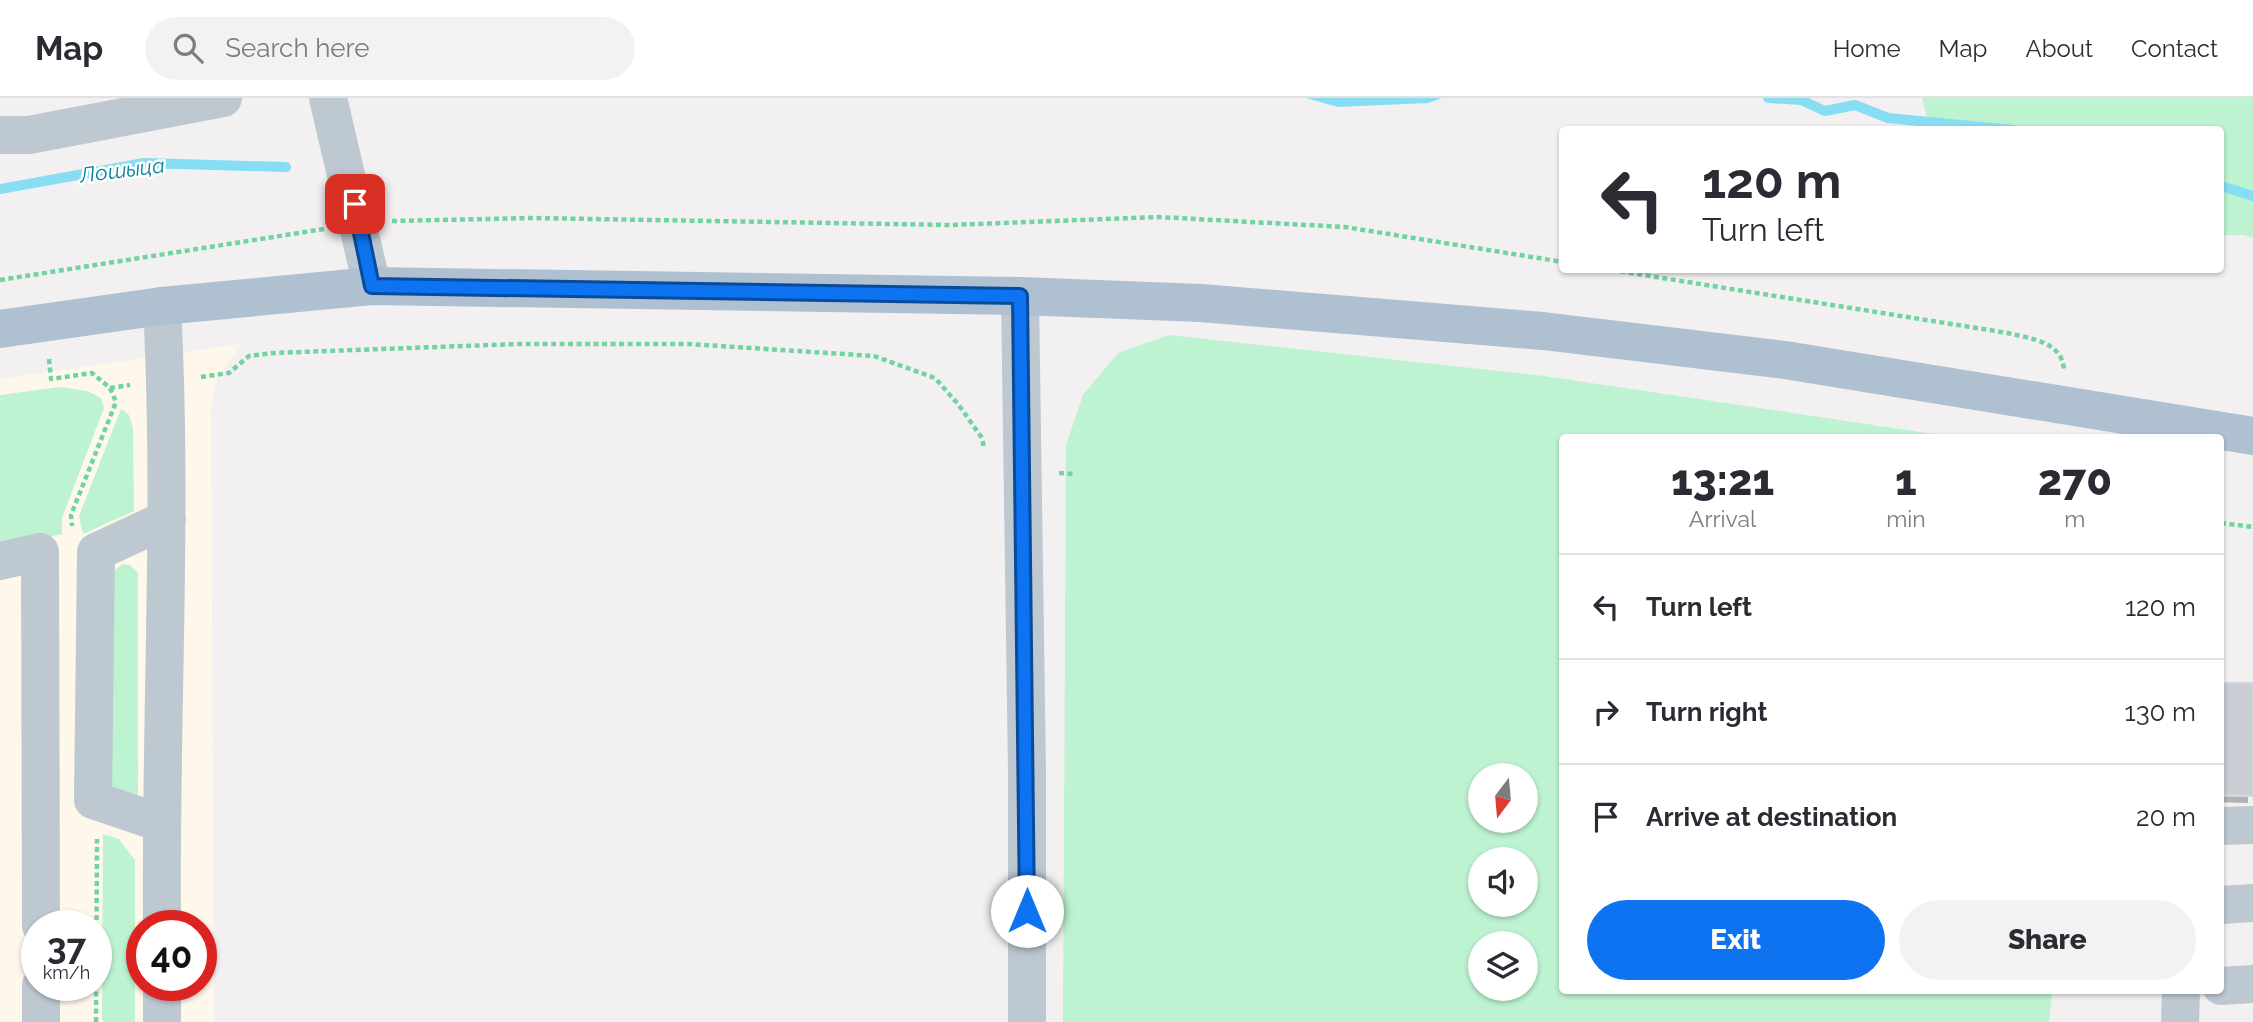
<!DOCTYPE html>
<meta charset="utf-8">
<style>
:root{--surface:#fff;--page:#f2f2f3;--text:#2b2b33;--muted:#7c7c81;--line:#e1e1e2;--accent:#0d73f1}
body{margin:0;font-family:Raleway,sans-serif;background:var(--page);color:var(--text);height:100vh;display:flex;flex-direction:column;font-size:26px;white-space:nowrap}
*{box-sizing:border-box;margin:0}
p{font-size:23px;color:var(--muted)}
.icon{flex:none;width:38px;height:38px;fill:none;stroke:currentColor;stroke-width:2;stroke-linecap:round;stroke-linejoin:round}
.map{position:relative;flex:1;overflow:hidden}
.side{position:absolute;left:1559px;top:336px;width:665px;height:560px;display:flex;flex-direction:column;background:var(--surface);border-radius:7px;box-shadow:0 2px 5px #0004}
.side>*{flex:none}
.top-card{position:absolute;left:1559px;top:28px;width:665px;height:147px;border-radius:7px;box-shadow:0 2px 5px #0004;background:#fff;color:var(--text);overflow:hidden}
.needle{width:46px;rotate:196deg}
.controls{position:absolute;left:1468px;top:665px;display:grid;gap:14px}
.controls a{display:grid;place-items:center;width:70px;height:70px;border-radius:50%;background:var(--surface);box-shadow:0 2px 5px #0004;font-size:35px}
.speed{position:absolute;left:21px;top:812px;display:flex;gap:14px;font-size:35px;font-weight:700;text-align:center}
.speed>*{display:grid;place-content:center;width:91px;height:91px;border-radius:50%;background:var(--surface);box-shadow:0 2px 5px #0004;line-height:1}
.speed small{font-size:18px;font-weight:400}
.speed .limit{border:10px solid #d22;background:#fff;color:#111}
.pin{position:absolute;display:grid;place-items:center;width:60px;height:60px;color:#fff;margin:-30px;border-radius:14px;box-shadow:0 4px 10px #0006}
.me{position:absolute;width:77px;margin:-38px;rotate:0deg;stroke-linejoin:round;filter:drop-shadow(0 0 5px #0008)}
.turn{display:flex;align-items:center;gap:24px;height:147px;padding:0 28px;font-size:32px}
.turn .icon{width:91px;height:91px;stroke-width:2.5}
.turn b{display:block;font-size:49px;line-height:60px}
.eta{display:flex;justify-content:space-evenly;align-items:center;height:119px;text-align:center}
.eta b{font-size:42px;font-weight:800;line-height:49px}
.primary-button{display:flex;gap:14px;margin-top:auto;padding:14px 28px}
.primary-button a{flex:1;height:80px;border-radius:42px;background:var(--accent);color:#fff;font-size:28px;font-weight:800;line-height:80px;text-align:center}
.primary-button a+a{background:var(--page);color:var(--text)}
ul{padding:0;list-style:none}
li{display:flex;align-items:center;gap:21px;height:105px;padding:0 28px;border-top:2px solid var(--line)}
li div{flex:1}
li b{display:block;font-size:26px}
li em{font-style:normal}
header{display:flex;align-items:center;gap:42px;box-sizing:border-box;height:98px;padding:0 35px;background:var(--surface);border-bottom:2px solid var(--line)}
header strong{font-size:33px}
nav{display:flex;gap:38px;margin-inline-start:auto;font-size:24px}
.search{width:490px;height:63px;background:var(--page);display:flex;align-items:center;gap:18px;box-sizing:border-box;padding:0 24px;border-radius:38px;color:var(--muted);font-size:26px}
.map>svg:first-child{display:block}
.commercial{fill:#fdf8ea;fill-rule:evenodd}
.green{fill:#bdf3d1;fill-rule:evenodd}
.water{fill:#87ddf2}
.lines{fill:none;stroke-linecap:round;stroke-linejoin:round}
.stream{stroke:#87ddf2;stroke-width:10}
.building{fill:#cacdd3;stroke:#d4d7dc;stroke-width:2;filter:url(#shadow)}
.path{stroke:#72d3a2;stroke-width:4.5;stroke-dasharray:5 3.5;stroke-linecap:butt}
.minor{stroke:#bdc8d1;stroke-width:38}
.major{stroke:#afc0d1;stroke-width:38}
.route-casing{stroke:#084b9d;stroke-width:18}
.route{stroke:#0d73f1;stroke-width:12}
.labels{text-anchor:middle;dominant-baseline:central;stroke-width:5;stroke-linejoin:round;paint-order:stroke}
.water-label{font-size:21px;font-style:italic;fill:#05809e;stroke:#fff}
</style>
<header>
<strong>Map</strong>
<div class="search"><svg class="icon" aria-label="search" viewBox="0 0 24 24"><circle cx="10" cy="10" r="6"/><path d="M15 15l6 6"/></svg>Search here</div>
<nav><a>Home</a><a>Map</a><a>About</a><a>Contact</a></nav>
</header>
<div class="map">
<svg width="2253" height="924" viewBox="0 0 2253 924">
<defs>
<filter id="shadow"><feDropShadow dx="-6" dy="6" stdDeviation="0" flood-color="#0004"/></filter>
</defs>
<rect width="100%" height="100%" fill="#f3f0f1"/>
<path class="commercial" d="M241,246L217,280L211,309L214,924H0V281ZM37,828H96V887H37ZM142,828H201V887H142Z"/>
<path class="green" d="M1922,0H2253V140L2244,137H2221V32L1933,31L1929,28Z
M1169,237L1544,278L1954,339L1563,340V892L2052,893L2049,924H1063L1066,347L1083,297L1118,255ZM1480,677H1526V723H1480ZM1480,761H1526V807H1480ZM1480,845H1526V891H1480Z
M60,289L87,293L101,300L104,310L62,420V436L0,450V297Z
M121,311L129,317L133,330L134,413L83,436L79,418Z
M123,466L130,467L138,475V699L112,701L110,475Z
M103,736L119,741L135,762V924H104L102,921Z"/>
<path class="water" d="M1306,0H1442L1428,5L1338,9Z"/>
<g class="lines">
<path class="stream" d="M1768,0L1801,2L1825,13L1855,7L1888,20L2013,32
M2221,88L2253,98
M0,91L144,65L286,69"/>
</g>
<path class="building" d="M2221,585H2253V698L2221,697Z"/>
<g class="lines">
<path class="path" d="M392,123L533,120L950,127L1158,119L1345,129L1563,164
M1612,172L2008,235C2031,241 2062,243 2064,272
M0,182L324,131
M49,261L51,281L92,275L110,290L116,304L71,417L72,428
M201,279L229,275L249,258L273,255L518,246H689L874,258L935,280L958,306L982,340L984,350
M110,290L130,287
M1059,375L1073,376
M2221,425L2253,429
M96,924L97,741"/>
<path class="minor" d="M328,0L372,188
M0,37H29L223,0
M1020,198L1027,675V924
M0,463L40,454L41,828
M161,725L93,702L96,454L167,421
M2221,728L2253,727
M2221,807L2253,805
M162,828C160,621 173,415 162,208
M41,887V924
M162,887V924
M2221,888L2253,886
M2180,924L2181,892"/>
<path class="major" d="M0,231L162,208L372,188L1020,198L1201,205L1543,233L1785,262L2253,338"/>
</g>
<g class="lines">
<defs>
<path id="route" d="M355,106L372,188L1020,198L1027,813"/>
</defs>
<use href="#route" class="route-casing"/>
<use href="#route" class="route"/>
</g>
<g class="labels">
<g class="water-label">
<text transform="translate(122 72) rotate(-7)">Лошыца</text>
</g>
</g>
</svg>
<div class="controls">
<a><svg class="needle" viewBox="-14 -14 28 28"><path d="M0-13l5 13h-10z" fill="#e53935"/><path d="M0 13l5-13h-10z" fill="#7c7c81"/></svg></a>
<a><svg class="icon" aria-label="sound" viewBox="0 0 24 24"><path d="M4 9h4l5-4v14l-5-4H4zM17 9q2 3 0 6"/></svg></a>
<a><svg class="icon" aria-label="layers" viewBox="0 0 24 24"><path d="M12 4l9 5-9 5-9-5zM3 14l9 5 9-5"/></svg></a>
</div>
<div class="speed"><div>37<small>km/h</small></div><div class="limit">40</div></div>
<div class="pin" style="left:355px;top:106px;background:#d93025"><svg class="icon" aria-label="arrive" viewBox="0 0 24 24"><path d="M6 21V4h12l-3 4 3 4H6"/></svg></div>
<svg class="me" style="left:1027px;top:813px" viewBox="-20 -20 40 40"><circle r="19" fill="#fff"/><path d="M0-13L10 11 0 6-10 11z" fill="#0d73f1"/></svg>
<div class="top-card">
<div class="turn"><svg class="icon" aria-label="left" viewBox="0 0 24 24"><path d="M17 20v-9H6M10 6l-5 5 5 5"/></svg><div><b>120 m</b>Turn left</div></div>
</div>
<section class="side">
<div class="eta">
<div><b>13:21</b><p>Arrival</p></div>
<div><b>1</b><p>min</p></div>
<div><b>270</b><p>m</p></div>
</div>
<ul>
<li><svg class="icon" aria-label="left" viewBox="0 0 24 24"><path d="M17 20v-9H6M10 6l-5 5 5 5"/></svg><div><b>Turn left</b></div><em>120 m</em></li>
<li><svg class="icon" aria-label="right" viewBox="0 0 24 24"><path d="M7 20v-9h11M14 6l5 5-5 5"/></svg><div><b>Turn right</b></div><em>130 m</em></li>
<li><svg class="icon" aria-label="arrive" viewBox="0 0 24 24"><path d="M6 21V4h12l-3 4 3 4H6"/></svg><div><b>Arrive at destination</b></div><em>20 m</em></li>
</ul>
<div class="primary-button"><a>Exit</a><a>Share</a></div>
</section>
</div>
